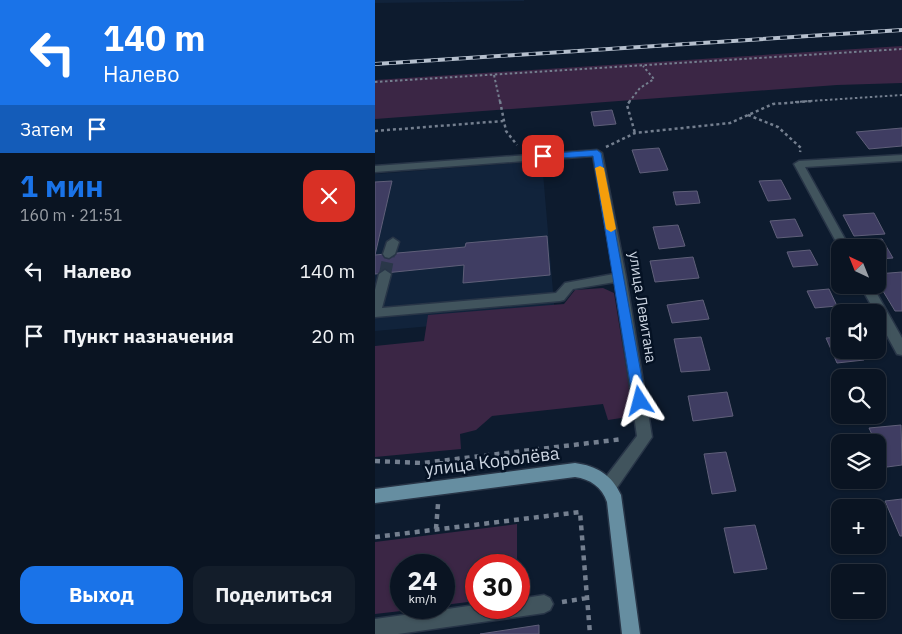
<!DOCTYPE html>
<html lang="ru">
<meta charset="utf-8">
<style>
:root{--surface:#0a1422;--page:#131d2a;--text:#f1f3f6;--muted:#999ea5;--line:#2a3340;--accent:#1a73e8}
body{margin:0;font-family:"IBM Plex Sans",sans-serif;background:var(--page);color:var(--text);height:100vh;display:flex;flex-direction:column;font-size:19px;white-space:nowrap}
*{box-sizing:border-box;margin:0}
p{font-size:16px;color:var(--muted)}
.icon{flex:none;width:28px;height:28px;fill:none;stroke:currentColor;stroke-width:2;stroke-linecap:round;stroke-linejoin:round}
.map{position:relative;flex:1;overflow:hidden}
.sheet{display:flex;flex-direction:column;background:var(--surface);width:375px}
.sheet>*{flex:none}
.hud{background:#1a73e8;color:#fff;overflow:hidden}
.needle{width:32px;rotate:317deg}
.tools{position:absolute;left:456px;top:239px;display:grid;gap:10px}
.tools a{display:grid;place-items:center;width:55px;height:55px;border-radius:10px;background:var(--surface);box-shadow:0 1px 4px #0004,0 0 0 1px var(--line);font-size:25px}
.speed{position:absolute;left:15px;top:554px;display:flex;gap:10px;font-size:25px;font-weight:700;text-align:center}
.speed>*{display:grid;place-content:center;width:65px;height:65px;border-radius:50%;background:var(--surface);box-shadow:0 1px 4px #0004,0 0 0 1px var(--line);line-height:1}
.speed small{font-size:12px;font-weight:400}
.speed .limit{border:8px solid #d22;background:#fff;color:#111}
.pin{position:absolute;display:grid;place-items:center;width:42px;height:42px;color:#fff;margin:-21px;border-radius:10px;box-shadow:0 2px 8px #0006}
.me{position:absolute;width:55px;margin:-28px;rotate:351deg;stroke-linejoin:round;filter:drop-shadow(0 0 4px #0008)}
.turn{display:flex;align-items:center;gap:18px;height:105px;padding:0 20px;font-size:22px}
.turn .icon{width:65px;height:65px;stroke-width:2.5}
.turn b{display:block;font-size:35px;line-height:42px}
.then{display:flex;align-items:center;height:48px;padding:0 20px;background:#0003;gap:10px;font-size:19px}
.round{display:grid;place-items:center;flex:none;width:52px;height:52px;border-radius:15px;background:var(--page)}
.head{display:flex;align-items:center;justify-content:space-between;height:85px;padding:0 20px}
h1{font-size:30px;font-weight:700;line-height:38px;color:var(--accent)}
.cta{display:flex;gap:10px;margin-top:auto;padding:10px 20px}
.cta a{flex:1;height:58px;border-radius:15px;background:var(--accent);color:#fff;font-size:20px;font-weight:700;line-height:58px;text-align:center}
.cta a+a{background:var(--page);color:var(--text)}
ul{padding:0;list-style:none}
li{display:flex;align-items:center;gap:15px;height:65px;padding:0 20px}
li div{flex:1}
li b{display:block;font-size:19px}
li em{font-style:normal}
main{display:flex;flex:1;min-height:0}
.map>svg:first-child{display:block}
.built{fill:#11233b}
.green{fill:#3b2645}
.building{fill:#3f3d62;stroke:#5f5f79}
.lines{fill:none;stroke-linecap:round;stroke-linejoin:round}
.minor-tunnel{stroke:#2a3749;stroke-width:12;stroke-dasharray:12 6;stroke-linecap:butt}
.minor-casing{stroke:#283547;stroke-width:3}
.major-casing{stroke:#283547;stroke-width:3}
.path-far2{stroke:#747f8f;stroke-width:2;stroke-dasharray:2.5 2.5;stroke-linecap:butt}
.path-far1{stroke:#747f8f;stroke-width:2.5;stroke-dasharray:3 3;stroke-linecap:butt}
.path{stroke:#747f8f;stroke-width:4.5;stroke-dasharray:5 5;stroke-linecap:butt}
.minor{fill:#41545d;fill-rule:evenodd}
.major{fill:#668ea1;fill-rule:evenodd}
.rail-casing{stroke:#b5bfcd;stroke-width:4}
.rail{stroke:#051224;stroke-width:2.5;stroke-dasharray:7;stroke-linecap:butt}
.route{fill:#1a73e8;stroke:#114b97}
.slow{fill:#f59e0b}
.labels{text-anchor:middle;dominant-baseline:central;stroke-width:5;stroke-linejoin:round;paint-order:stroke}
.street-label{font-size:15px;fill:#cbd4e1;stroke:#051224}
.near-street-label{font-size:18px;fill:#cbd4e1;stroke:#051224}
</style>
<main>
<section class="sheet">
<div class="hud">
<div class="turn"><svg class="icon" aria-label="left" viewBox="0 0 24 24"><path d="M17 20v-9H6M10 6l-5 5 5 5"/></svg><div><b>140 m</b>Налево</div></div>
<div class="then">Затем<svg class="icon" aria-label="arrive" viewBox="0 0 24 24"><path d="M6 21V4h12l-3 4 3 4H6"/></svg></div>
</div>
<div class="head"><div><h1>1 мин</h1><p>160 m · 21:51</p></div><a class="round" style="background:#d93025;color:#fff"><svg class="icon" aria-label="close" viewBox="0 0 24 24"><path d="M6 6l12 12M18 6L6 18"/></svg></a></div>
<ul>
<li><svg class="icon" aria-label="left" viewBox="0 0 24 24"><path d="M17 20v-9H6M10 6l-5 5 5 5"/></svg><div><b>Налево</b></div><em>140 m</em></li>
<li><svg class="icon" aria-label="arrive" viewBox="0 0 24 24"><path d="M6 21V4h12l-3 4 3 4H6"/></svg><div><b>Пункт назначения</b></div><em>20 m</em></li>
</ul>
<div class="cta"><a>Выход</a><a>Поделиться</a></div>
</section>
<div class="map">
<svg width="527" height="634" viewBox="0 0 527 634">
<rect width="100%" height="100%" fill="#0d1b2e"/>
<path class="built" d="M0,0H149V1L0,3Z
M167,161L180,315L0,331V174Z"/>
<path class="green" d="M527,46V83L462,85L0,119V80Z
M228,288L239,293L259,416L233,420L228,404L117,416L101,430L85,434L86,449L0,457V346L49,341L53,315L189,304L200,290Z
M142,524V565H101V601L69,605V565H26V608H52L0,614V542Z"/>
<path class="building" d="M237,110L241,124L219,126L216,112Z
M527,128V146L494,149L481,132Z
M284,148L293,170L265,173L257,150Z
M406,180L416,199L393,201L384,181Z
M17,181L0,255L90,247L91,243L172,236L175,275L88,283L89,265L0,274V182Z
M322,191L325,203L301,205L298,192Z
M499,213L510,234L479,236L468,215Z
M420,219L428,236L402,238L395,221Z
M303,225L310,246L284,249L278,227Z
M507,239L518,258L502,259V248H483L480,241Z
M435,250L443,265L418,267L412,252Z
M318,257L324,278L280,282L275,261Z
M527,272V311H520L502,281V274Z
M454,289L462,306L440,308L432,291Z
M328,300L334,319L297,323L292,305Z
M326,337L335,370L306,372L299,339Z
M465,337V350H484L489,360L462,363L451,338Z
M493,371L496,378H466L464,373Z
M352,392L358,416L318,421L313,396Z
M526,425L527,465L512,467L494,428Z
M351,452L361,491L337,494L329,454Z
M527,499V536H525L510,501Z
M380,525L392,569L359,573L349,528Z
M164,625V634H105Z"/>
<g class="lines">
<path class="minor-tunnel" d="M10,274L14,254"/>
<defs>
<path id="minor" d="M222,150L227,153L251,277L277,437L239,492L233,494L227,492L225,487L227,482L262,436L240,282L198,289L189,300L185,301L0,317V290L4,274L10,270L16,274L7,308L181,293L190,283L239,274L218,156L0,172V166Z
M527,155V161L430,167L475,248L465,249L419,164L424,161Z
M18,238L24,242L20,254L14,258L10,257L8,254L12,242Z
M485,285H497L527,338V355L522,354L502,317V312H500Z
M169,595L175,598L178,604L175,610L169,613L23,634H0V619L101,605V608H144V599Z"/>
<path id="major" d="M200,463C222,466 237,475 246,495L265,634H247L232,502C227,487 215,479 200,477L0,503V489Z"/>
</defs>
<use href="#minor" class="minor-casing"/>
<use href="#major" class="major-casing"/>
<path class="path-far2" d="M119,75L125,102
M0,82L527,49
M254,102L265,88L279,79L268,66
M420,102L527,95"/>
<path class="path-far1" d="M125,101L131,131L142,145
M255,101L252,105L260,133
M373,115L403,127L426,148L425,152
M0,131L128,121
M231,147L260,133L355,123L398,104L438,101"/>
<path class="path" d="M0,461L48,463L248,439
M65,472L66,461
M61,529L63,504
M0,537L205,512L215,634
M187,602L212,598"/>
<use href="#minor" class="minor"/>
<use href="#major" class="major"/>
<defs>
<path id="rail" d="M0,64L527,30"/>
</defs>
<use href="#rail" class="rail-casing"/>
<use href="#rail" class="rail"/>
</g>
<path class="route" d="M222,150L226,153L271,401L265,406L258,401L218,156L168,159L163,156L168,154Z"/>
<path class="slow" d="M225,166L229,168L241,229L236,232L231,229L220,168Z"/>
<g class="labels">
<g class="street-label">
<text transform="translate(268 307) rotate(81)">улица Левитана</text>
</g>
<g class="near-street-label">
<text transform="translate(117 461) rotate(-7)">улица Королёва</text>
</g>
</g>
</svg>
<div class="tools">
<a><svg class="needle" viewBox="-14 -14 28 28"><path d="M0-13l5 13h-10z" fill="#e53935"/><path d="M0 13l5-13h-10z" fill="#999ea5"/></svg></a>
<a><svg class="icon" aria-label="sound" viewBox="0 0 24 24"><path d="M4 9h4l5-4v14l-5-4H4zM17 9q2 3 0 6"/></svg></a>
<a><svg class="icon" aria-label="search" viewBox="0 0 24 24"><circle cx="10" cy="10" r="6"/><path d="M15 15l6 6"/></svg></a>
<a><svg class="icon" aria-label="layers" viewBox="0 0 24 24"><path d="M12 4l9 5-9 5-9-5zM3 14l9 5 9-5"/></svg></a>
<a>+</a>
<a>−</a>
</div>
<div class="speed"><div>24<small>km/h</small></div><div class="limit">30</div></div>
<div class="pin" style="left:168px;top:156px;background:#d93025"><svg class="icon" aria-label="arrive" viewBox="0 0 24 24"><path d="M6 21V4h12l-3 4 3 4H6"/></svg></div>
<svg class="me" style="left:265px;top:401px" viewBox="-20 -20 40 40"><path d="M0-17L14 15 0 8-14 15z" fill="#1a73e8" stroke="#fff" stroke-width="4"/></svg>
</div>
</main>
